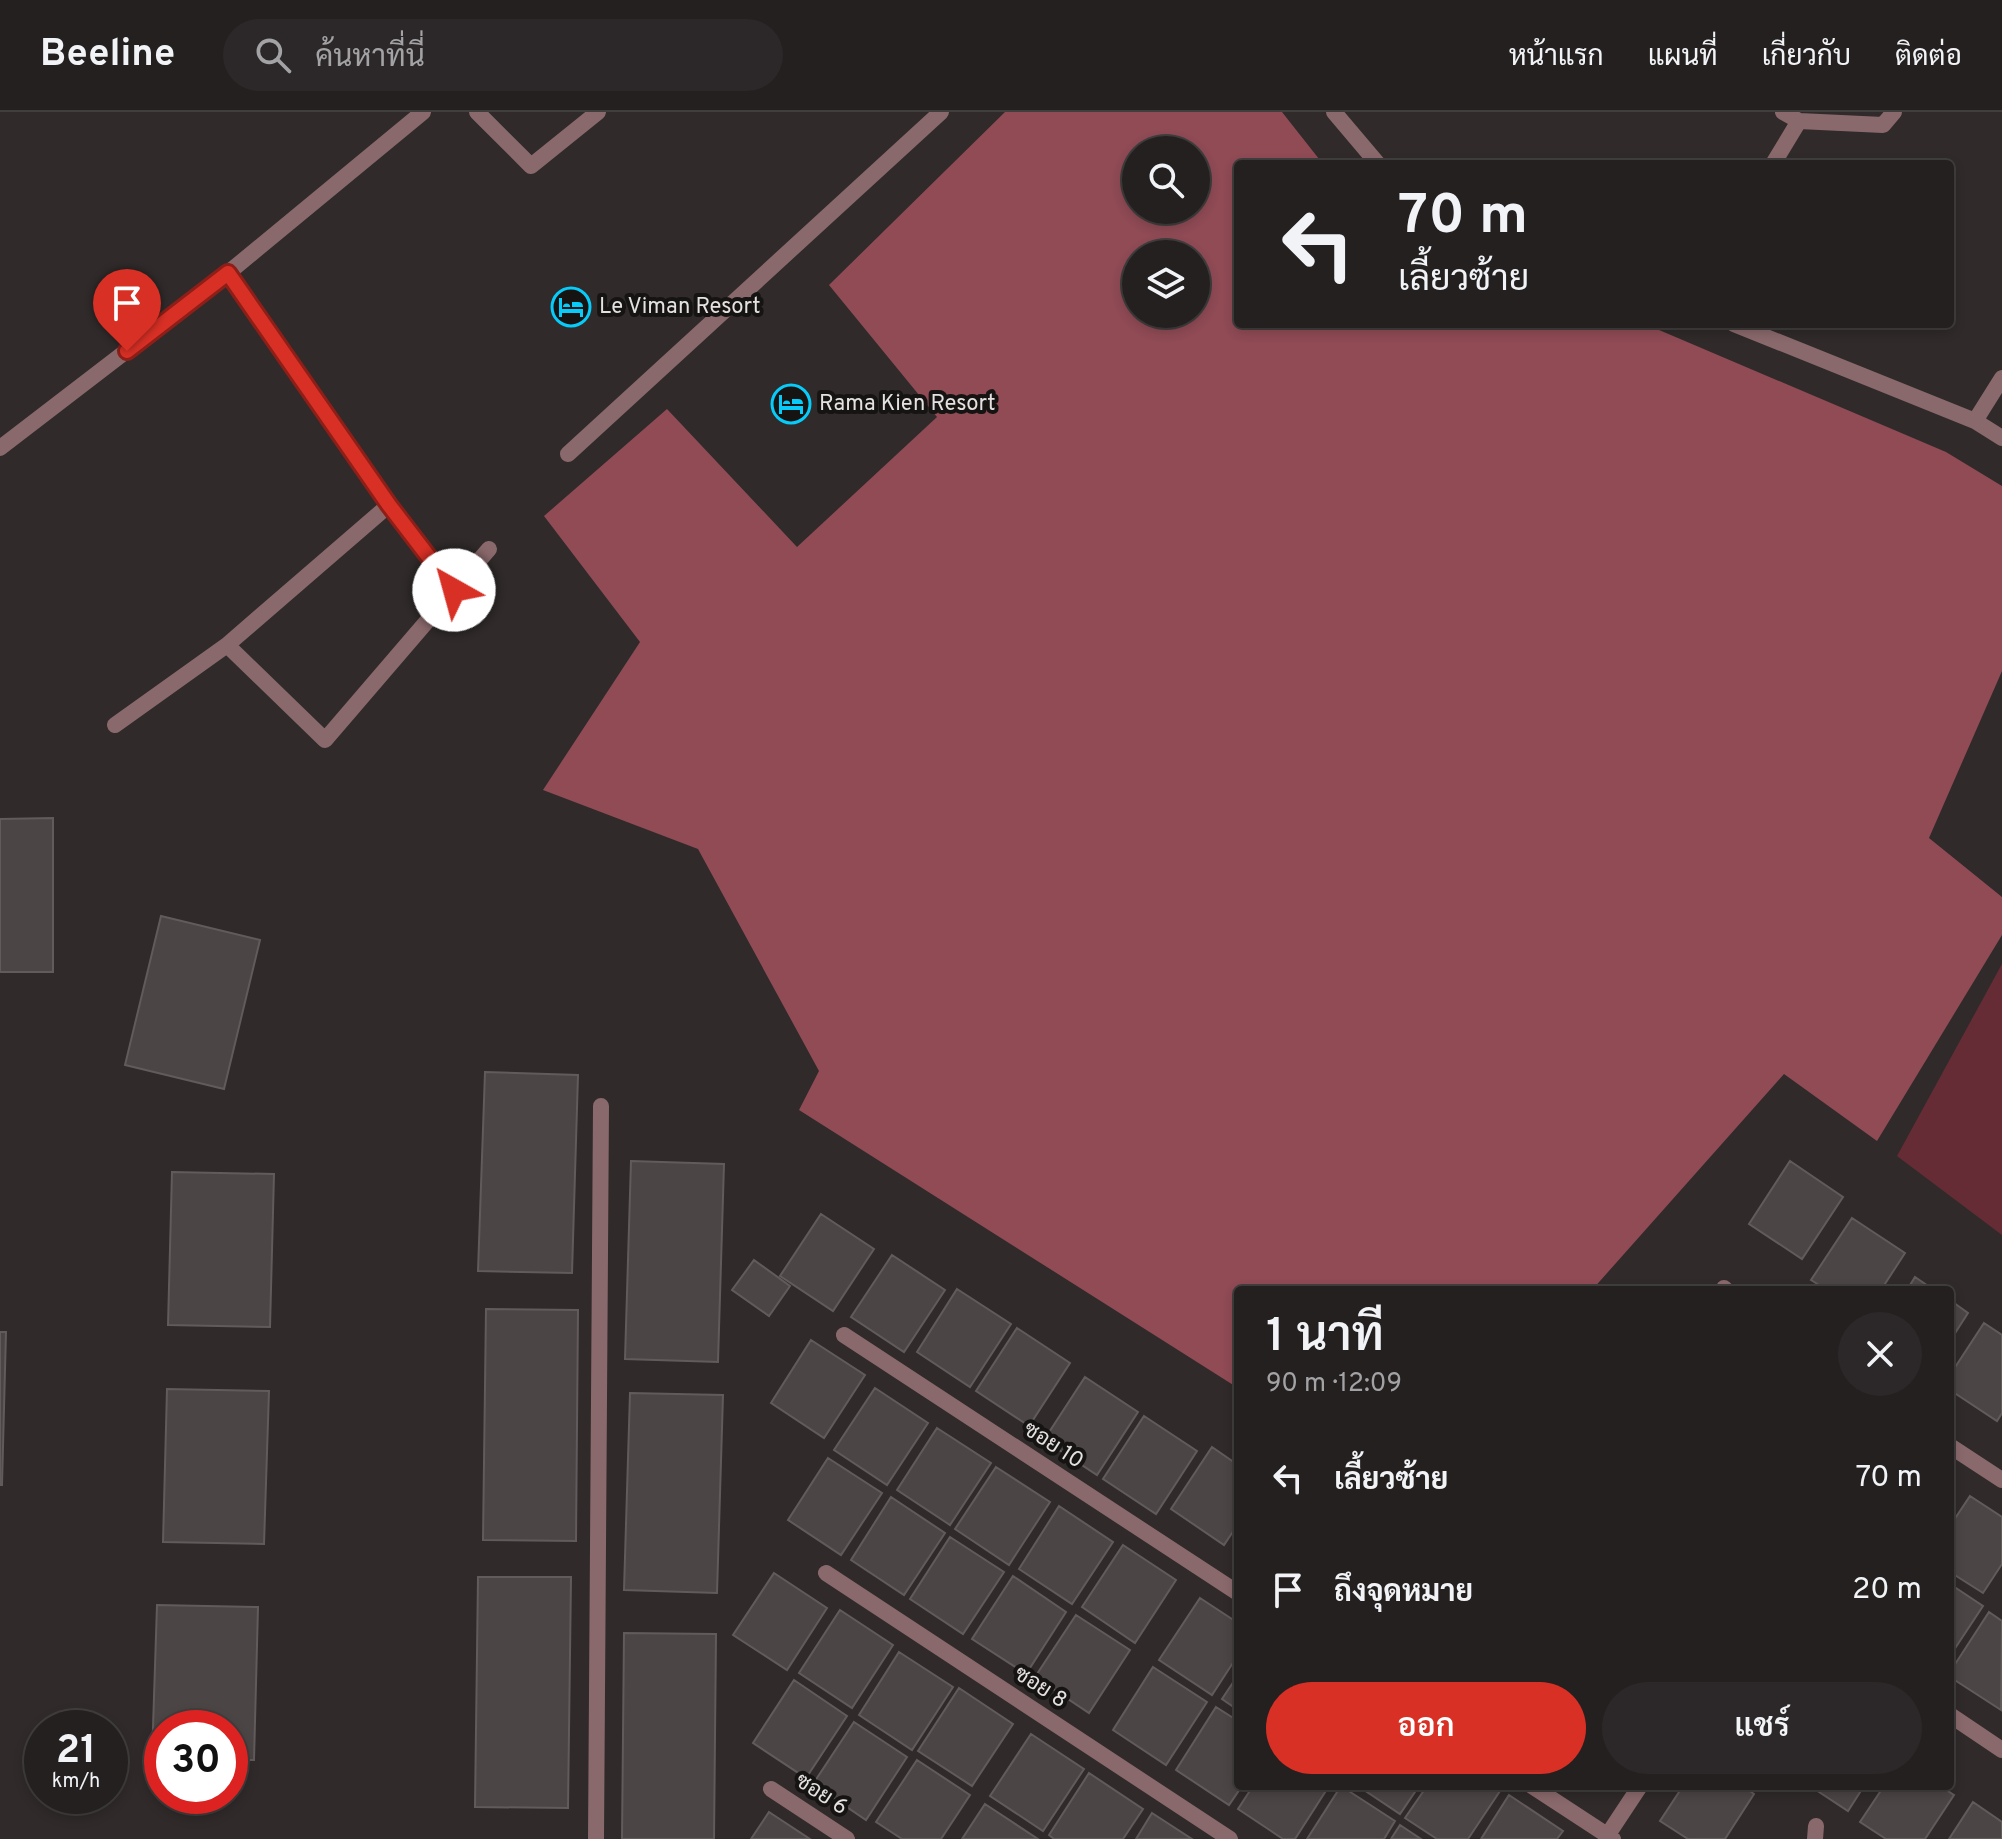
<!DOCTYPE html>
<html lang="th">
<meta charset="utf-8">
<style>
:root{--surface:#242020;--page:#2c2829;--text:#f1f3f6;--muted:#a3a3a5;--line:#413e3e;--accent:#d93025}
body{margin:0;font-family:Overpass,Sarabun,sans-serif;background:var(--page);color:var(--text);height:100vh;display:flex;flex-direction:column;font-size:30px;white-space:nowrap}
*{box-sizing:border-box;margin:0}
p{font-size:26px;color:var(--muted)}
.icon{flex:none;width:44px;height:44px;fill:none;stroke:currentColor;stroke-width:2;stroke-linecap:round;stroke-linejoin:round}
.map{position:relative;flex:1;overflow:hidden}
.side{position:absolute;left:1234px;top:1174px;width:720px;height:504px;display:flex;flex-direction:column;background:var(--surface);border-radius:8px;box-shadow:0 4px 12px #0003,0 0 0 2px var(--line)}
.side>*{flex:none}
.guide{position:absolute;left:1234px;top:48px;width:720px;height:168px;border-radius:8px;box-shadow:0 4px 12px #0003,0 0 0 2px var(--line);background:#242020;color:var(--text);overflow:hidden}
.tools{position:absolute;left:1122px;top:24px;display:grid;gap:16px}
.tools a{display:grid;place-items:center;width:88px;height:88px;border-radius:50%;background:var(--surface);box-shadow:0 4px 12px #0003,0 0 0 2px var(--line);font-size:40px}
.speed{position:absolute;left:24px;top:1598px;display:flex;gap:16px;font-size:40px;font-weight:700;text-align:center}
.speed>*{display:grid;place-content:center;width:104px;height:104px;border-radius:50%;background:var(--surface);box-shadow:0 4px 12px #0003,0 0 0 2px var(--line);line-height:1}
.speed small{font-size:20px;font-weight:400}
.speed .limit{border:12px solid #d22;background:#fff;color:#111}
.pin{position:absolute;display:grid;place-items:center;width:68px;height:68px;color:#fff;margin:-82px -34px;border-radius:50% 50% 50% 0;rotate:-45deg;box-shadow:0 0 8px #0007}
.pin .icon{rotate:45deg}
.me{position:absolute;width:88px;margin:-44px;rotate:322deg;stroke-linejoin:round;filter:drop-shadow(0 0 6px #0008)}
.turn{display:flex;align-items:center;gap:28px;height:168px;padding:0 32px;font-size:36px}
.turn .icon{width:104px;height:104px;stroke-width:2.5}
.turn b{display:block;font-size:56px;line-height:68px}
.round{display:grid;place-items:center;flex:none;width:84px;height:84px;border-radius:42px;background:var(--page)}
.overview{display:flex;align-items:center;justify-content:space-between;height:136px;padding:0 32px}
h1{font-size:48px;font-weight:600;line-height:60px}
.primary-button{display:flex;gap:16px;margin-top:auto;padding:16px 32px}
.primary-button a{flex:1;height:92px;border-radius:48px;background:var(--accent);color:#fff;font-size:32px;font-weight:600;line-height:92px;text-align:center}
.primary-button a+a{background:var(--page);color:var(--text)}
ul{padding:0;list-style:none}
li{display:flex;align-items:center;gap:24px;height:112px;padding:0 32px}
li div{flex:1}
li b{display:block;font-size:30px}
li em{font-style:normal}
header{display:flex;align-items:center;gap:48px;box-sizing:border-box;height:112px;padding:0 40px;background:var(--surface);border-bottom:2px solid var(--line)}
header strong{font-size:38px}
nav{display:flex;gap:44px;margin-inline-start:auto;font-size:28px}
.search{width:560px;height:72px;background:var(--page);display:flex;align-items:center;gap:20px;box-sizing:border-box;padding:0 28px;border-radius:44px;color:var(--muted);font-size:30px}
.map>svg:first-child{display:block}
.green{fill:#662c35}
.forest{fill:#904b55;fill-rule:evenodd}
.building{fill:#4c4546;stroke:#625b5b;stroke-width:2}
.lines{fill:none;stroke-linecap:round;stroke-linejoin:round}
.minor{stroke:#8a696c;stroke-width:16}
.route-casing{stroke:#8d1f18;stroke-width:20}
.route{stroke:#d93025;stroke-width:14}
.labels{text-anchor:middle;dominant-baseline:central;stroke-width:8;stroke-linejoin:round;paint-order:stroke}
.poi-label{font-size:22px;fill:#e5e1e1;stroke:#161313;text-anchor:start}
.street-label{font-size:22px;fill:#e5e1e1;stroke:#161313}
</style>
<header>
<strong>Beeline</strong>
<div class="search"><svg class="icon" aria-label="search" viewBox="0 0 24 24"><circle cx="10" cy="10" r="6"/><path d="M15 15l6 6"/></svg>ค้นหาที่นี่</div>
<nav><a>หน้าแรก</a><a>แผนที่</a><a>เกี่ยวกับ</a><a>ติดต่อ</a></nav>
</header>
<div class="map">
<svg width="2002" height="1727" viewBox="0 0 2002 1727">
<rect width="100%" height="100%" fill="#302a2a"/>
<path class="green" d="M2002,852V1123L1897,1044Z"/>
<path class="forest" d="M1005,0H1282L1323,52H1238V212H1645L1946,340L2002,374V559L1929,726L2002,785V823L1877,1029L1784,962L1592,1178H1238V1276L799,998L819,959L698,737L543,678L640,530L544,404L667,297L797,435L937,305L829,173ZM1136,38H1196V98H1136ZM1136,142H1196V202H1136Z"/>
<path class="building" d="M53,706V860H0V707Z
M161,804L260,828L224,977L125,953Z
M485,960L578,963L572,1161L478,1159Z
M631,1049L724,1052L718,1250L625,1247Z
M1790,1049L1843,1085L1802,1147L1749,1112Z
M172,1060L274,1062L270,1215L168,1213Z
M821,1102L874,1137L833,1199L780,1164Z
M1852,1106L1905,1141L1881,1178H1827L1811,1168Z
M892,1143L945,1178L904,1240L851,1205Z
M754,1148L790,1174L769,1204L732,1178Z
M1915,1165L1934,1178H1907Z
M957,1177L1011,1212L970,1275L917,1240Z
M1950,1188L1968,1201L1950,1229Z
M486,1197L578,1198L576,1429L483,1428Z
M1984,1211L2002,1223V1301L1997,1309L1950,1278V1263Z
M1017,1216L1070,1251L1029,1314L976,1279Z
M0,1220H6L2,1373H0Z
M811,1228L865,1263L824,1326L771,1291Z
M1085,1265L1138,1300L1097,1363L1044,1328Z
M875,1276L928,1311L887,1373L834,1338Z
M167,1277L269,1279L264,1432L163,1430Z
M630,1281L723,1283L717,1481L624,1478Z
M1144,1304L1197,1339L1156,1402L1103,1367Z
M937,1316L991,1351L950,1413L897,1378Z
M1212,1335L1238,1353V1412L1224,1433L1171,1397Z
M828,1346L882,1381L841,1443L788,1408Z
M996,1355L1050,1390L1009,1453L955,1417Z
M1970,1384L2002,1405V1452L1983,1481L1950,1460V1414Z
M891,1385L945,1421L904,1483L851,1448Z
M1059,1394L1113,1430L1072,1492L1019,1457Z
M950,1425L1004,1460L963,1522L910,1487Z
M1123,1433L1176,1468L1135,1531L1082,1495Z
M774,1461L827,1496L787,1558L733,1523Z
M1013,1464L1066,1500L1026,1562L972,1527Z
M478,1465H571L568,1696L475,1695Z
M1950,1472L1983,1494L1950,1544Z
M1200,1486L1238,1511V1543L1212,1583L1159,1548Z
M157,1493L258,1495L254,1648H230V1616H162V1646H152Z
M840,1498L893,1533L852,1596L799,1561Z
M1989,1500L2002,1509L2001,1598L1950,1565V1560Z
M1076,1503L1130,1538L1089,1601L1035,1565Z
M624,1521L716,1522L714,1727H622Z
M899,1540L953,1575L912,1638L859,1603Z
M1153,1555L1207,1590L1166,1653L1113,1618Z
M1238,1563V1598L1222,1587Z
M794,1568L847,1604L806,1666L753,1631Z
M959,1576L1013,1612L972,1674L918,1639Z
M1216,1595L1238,1609V1674H1242L1229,1693L1176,1658Z
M854,1610L907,1645L866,1708L813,1672Z
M1031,1622L1084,1657L1043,1719L990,1684Z
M917,1648L970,1683L941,1727H902L876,1710Z
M1089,1661L1143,1697L1123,1727H1054L1049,1723Z
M1253,1674H1329L1295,1727H1283L1238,1697Z
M1341,1674L1395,1709L1384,1727H1307Z
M1358,1674H1419L1400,1702Z
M1427,1674H1493L1500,1679L1468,1727H1437L1405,1706Z
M1683,1674H1743L1754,1682L1725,1727H1688L1660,1709Z
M1810,1674H1864L1848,1699Z
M1884,1674H1940L1954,1683L1925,1727H1886L1860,1710Z
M1509,1683L1563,1719L1557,1727H1481Z
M1973,1690L2002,1710V1727H1949Z
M985,1692L1038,1727H962Z
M769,1700L810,1727H751Z
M1152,1701L1192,1727H1136Z
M1400,1713L1421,1727H1391Z"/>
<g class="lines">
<path class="minor" d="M477,0L531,54L598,0
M1334,0L1378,52
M1783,0L1799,9L1883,13L1894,0
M1773,52L1799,9
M228,161L389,393L454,478
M1734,212L1975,309L2002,326
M1975,309L2002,266
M0,336L228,161L423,0
M568,342L941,0
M227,533L325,628L489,437
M115,613L227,533L389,393
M1724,1176L1726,1178
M844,1223L1238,1481
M1950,1334L2002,1368
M826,1461L1230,1727
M1950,1603L2002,1638
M1532,1674L1613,1727
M771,1677L847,1727
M596,1727L601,994
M1605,1727L1640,1674
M1815,1727L1816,1714"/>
</g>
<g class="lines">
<defs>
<path id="route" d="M127,239L228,161L389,393L454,478"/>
</defs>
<use href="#route" class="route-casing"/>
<use href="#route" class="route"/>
</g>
<defs>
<symbol id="hotel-ring" viewBox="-11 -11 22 22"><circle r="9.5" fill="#161313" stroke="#07cbf9" stroke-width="1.5"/><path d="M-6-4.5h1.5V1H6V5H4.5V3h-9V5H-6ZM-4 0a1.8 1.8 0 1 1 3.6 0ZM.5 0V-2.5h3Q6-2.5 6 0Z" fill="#07cbf9"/></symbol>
</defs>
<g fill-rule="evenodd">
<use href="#hotel-ring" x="549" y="173" width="44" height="44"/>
<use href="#hotel-ring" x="769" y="270" width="44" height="44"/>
</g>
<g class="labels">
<g class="poi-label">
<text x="599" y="195">Le Viman Resort</text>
<text x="819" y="292">Rama Kien Resort</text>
</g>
<g class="street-label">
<text transform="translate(1053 1334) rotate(33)">ซอย 10</text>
<text transform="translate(1040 1576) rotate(33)">ซอย 8</text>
<text transform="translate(821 1683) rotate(33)">ซอย 6</text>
</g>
</g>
</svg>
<div class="tools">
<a><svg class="icon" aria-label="search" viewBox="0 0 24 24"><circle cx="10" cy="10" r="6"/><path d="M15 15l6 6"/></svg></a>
<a><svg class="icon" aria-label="layers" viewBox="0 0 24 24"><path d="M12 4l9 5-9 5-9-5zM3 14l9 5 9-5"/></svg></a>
</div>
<div class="speed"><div>21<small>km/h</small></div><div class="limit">30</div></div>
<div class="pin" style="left:127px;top:239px;background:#d93025"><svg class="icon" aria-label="arrive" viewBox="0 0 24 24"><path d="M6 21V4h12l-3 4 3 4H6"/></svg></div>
<svg class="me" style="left:454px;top:478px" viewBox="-20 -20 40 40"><circle r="19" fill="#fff"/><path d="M0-13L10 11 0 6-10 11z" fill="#d93025"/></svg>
<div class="guide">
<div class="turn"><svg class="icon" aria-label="left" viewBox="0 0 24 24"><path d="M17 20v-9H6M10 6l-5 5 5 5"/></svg><div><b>70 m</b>เลี้ยวซ้าย</div></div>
</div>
<section class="side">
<div class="overview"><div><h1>1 นาที</h1><p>90 m · 12:09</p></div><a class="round"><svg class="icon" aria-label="close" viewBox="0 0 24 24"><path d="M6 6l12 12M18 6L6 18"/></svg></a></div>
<ul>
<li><svg class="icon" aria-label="left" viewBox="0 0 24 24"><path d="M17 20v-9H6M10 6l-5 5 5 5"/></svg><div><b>เลี้ยวซ้าย</b></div><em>70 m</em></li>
<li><svg class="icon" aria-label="arrive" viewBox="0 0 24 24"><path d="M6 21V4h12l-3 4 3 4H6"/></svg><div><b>ถึงจุดหมาย</b></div><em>20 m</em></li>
</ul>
<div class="primary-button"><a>ออก</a><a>แชร์</a></div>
</section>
</div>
